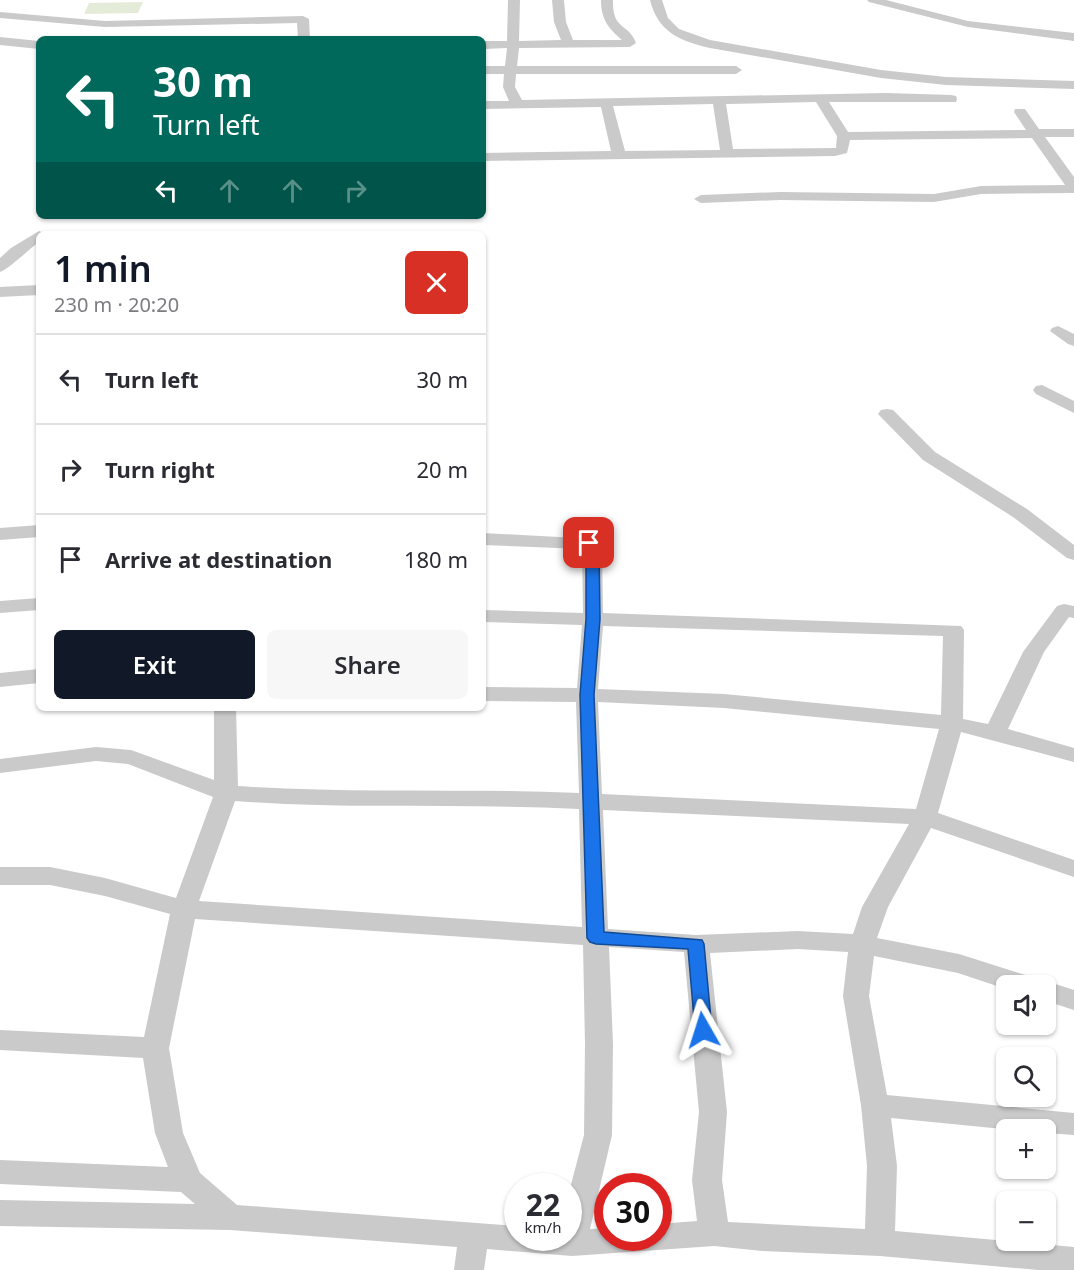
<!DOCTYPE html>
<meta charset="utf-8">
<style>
:root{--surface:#fff;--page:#f7f7f7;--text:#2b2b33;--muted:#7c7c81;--line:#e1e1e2;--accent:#111827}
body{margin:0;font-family:"Noto Sans",sans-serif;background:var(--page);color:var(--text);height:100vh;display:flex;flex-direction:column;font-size:22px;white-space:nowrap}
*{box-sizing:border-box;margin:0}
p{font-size:20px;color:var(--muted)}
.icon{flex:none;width:33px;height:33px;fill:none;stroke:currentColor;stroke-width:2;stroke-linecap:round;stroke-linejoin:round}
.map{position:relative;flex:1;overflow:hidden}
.sheet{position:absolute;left:36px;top:231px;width:450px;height:480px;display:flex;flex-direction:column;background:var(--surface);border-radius:9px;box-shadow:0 2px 4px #0004}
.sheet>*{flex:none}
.hud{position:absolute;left:36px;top:36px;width:450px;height:183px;border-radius:9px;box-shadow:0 2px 4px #0004;background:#00695c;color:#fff;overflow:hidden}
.fabs{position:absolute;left:996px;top:975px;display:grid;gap:12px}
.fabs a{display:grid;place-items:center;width:60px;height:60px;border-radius:9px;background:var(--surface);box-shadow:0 2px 4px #0004;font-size:30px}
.speed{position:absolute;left:504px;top:1173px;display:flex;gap:12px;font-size:30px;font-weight:700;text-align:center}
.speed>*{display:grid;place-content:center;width:78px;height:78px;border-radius:50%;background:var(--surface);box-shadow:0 2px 4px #0004;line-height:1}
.speed small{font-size:15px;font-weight:400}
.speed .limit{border:9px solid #d22;background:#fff;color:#111}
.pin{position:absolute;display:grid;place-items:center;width:51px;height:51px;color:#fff;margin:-26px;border-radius:12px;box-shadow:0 3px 9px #0006}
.me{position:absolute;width:66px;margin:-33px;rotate:354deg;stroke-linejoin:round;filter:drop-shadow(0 0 4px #0008)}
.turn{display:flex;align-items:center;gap:21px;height:126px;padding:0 18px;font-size:27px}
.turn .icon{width:78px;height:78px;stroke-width:2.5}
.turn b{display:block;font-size:42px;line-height:51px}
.lanes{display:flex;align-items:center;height:57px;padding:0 18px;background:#0003;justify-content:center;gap:30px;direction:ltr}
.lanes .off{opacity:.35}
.round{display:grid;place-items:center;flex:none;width:63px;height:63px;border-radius:9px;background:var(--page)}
.headline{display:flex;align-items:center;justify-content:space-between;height:102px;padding:0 18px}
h1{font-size:36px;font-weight:600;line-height:45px;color:var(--accent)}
.button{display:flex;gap:12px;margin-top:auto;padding:12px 18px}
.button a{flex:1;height:69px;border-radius:9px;background:var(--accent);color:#fff;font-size:24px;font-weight:600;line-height:69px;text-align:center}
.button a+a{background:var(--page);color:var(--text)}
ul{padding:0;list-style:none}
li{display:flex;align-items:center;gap:18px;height:90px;padding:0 18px;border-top:2px solid var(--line)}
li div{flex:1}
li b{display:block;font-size:22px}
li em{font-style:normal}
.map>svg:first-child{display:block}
.green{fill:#e4ecd9}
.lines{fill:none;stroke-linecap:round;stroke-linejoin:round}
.minor{fill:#cacaca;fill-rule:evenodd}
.route{fill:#1a73e8;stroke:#114b97;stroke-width:1.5}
</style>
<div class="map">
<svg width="1074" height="1270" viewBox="0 0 1074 1270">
<rect width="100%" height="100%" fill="#fff"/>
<path class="green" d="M143,2L138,13L84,14L89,3Z"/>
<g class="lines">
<path class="minor" d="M508,0H520L519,41L561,40L554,22L552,0H564L566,22L573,40H622C608,28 601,19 601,0H613C612,31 629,23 636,43L630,47L519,48L517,66H736L742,70L736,74H516L515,87L522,100L886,93L951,95L956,96L957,99L956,102H829L848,132L1026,130L1014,112L1015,109H1025L1039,129H1074V137H1045L1074,177V193L981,194L934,202L780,200L701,203L694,199L701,195L780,192L934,194L981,186L1065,185L1032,138L850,140L847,153L835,156L483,161V153L611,151L601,107L483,109V101H509L503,87L504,74H483V66H505L507,48L483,49V41H507ZM816,102L837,136L836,148L733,149L726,104ZM713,104L720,150L625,151L613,106Z
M650,0H662L668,18L679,29L710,40L881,70L946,77L1074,81V89L946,85L881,78L710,48C680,41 658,32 650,0Z
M867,0H886L968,21L1074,33V41L968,27L869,2Z
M0,12L105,21L303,16L309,19L310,39H298L297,23L105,27L0,18Z
M0,37L39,41V49L0,45Z
M39,231L46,234H39V242C29,249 9,269 0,272V258L11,248Z
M39,285V295L0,297V287Z
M1058,326L1074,334V346L1068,344L1050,331L1052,328Z
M1042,385L1074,401V413L1036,394L1033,390L1036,386Z
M887,409L893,410L935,452L1027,509L1074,545V560L1067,558L1013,517L923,460L878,414L881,410Z
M39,525V537L0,540V528Z
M483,533L596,539L602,547L603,613L961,626L964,630L963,719L988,724L1023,652L1057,606L1064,604L1074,606V618L1069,617L1044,652L1008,729L1074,748V762L961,732L938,813L1074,860V877L931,828L888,907L877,938L959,954L1038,979L1040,983L1046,981L1074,990V1010L1046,1001V986H1006V989L958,973L874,956L869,996L887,1095L1074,1113V1135L1046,1133V1130H1013L891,1118L897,1166L895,1231L1074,1247V1270H1039L880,1256L762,1251L714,1246L572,1256L487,1249L484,1270H454L457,1247L230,1230L0,1226V1200L195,1204L181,1192L0,1184V1160L168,1167L155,1133L143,1058L0,1050V1030L144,1037L170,914L105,896L50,885H0V867H50L105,878L176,898L213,797L128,764L96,761L0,773V759L96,747L131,750L214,780V708H236L238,786C351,794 465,788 579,793L576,702L483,701V687L577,688L582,625L483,622V610L583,613L582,549L483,545ZM603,626L943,636L941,715L724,694L598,689ZM598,702L724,708L939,729L916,809L602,794ZM235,801C349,810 464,803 579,809L582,927L199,901ZM603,810L909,824L862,907L853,934L798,931L696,935L608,929ZM195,919L583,945L585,1044L584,1135L568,1196V1238H518V1226L237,1205L200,1173L183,1133L169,1048ZM609,947L684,952L699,1112L692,1180L697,1221L658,1224V1238H608V1228L590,1229L612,1135L613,1044ZM798,949L848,952L843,996L861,1105L867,1166L865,1229L728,1222L722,1180L727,1112L710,953Z
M39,598V610L0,613V601Z
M39,669V683L0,687V673Z"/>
</g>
<path class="route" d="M589,539L593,540L599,547L600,619L594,695L604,932L702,940L704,944L712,1030L710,1035L703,1037L697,1035L695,1030L688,949L596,944L590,942L587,938L580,695L586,619V547L583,543Z"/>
</svg>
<div class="fabs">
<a><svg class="icon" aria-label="sound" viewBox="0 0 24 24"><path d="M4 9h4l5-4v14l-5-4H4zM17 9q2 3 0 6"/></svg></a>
<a><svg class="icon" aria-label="search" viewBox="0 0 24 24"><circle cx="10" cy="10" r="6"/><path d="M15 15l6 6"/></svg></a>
<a>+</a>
<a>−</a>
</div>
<div class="speed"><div>22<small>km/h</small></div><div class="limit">30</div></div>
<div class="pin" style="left:589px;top:543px;background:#d93025"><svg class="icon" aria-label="arrive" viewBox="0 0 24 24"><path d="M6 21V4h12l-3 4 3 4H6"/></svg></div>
<svg class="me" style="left:703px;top:1030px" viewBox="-20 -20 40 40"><path d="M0-17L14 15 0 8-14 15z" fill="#1a73e8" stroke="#fff" stroke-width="4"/></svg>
<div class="hud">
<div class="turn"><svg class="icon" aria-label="left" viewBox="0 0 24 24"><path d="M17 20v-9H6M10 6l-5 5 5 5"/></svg><div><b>30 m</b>Turn left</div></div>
<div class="lanes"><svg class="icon" aria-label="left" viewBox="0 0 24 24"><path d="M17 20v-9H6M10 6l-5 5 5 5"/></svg><svg class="icon off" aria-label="ahead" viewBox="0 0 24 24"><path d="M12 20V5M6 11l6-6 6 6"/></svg><svg class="icon off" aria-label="ahead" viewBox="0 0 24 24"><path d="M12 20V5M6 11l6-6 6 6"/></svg><svg class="icon off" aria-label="right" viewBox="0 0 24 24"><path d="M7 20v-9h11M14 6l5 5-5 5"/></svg></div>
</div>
<section class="sheet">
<div class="headline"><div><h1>1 min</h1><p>230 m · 20:20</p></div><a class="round" style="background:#d93025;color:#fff"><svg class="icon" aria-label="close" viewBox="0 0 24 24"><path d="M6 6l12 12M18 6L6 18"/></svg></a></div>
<ul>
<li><svg class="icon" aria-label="left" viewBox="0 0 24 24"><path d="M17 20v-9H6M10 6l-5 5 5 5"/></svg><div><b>Turn left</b></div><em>30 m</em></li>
<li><svg class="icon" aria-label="right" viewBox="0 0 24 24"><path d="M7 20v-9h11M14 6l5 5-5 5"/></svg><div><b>Turn right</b></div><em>20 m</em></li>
<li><svg class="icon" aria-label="arrive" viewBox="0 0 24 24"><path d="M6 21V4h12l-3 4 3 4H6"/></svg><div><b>Arrive at destination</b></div><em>180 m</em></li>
</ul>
<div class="button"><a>Exit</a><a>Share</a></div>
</section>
</div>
